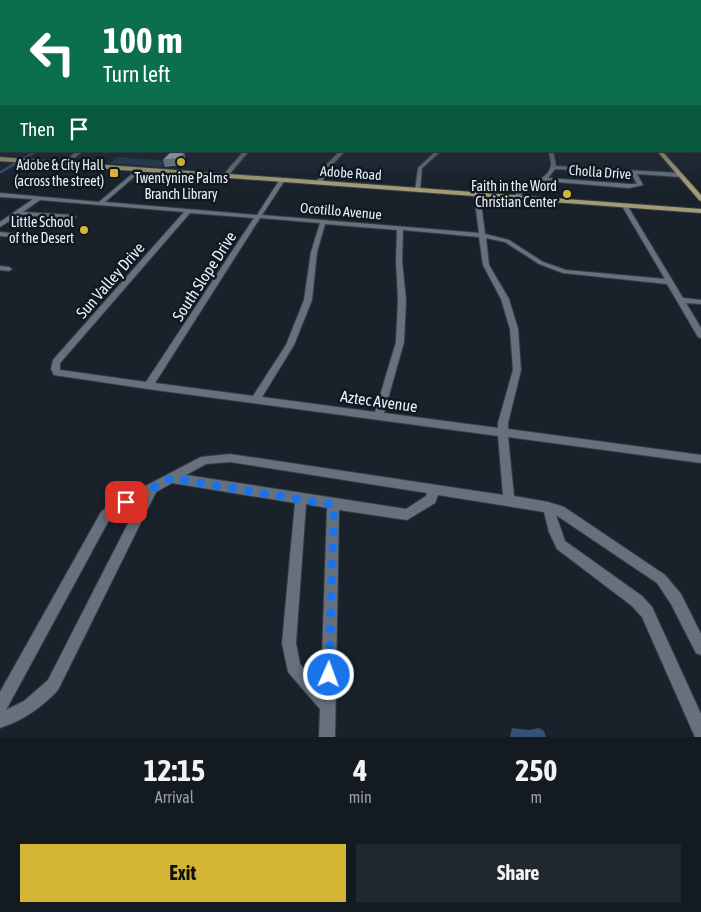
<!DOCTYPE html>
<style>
:root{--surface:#131a20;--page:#20272d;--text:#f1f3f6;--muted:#9da1a5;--line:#32383e;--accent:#d5b535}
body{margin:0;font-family:"Asap Condensed",sans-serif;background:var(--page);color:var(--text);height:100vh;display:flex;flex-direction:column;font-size:19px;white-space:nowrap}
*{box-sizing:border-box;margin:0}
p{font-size:16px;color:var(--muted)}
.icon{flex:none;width:28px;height:28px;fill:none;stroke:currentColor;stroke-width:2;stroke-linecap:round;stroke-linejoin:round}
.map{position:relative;height:737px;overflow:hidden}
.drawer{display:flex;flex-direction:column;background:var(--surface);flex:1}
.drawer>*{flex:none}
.top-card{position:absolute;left:0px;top:0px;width:701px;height:152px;box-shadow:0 5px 20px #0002,0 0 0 1px var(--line);background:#0b6e4f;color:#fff;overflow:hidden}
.pin{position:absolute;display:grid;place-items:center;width:42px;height:42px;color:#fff;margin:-21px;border-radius:10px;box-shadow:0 2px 8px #0006}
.me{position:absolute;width:55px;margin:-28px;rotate:2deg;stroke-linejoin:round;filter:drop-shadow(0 0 4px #0008)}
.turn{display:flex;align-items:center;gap:18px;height:105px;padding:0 20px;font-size:22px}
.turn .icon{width:65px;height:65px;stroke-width:2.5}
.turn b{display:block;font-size:35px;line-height:42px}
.then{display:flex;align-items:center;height:48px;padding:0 20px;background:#0003;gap:10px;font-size:19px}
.eta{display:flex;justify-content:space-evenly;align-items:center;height:85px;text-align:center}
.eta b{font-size:30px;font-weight:700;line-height:35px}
.button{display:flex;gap:10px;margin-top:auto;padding:10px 20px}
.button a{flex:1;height:58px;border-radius:0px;background:var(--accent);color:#111;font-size:20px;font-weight:700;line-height:58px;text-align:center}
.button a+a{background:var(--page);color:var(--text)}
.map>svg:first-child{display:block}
.green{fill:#23394f}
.water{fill:#315374}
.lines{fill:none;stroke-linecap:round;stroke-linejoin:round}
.canal{fill:#315374;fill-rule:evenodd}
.minor-casing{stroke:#373e46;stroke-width:2}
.major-casing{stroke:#373e46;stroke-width:2}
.minor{fill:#66717d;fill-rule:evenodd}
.major{fill:#a39b72;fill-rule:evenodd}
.shaded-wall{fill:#7a838b}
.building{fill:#aebbc7;stroke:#7a838b}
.route{stroke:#1a73e8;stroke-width:9;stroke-dasharray:0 16.2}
.poi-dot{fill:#d5b535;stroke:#101922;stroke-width:2}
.labels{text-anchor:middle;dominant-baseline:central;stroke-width:5;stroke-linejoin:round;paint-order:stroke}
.far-poi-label{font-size:14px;fill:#ebf1f8;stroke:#101922;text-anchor:end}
.far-street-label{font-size:14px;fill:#ebf1f8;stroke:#101922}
.street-label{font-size:16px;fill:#ebf1f8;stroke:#101922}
</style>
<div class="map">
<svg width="701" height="737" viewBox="0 0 701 737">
<rect width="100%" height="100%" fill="#19222b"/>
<path class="green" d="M118,157L169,161L162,167L110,163Z"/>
<path class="water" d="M512,728L529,730L539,728L544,731L546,737H510Z"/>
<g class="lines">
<path class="canal" d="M34,151H39L0,174V171Z"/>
<defs>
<path id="minor" d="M0,87H1V89H0Z
M700,88H701V90H700Z
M0,101H1V103H0Z
M0,117H1V119H0Z
M700,126H701V128H700Z
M0,136H1V138H0Z
M700,148H701V150H700Z
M78,151H83L65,165H61V163Z
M244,151H249L227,177H223V175Z
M340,151H345L331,166L321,184H317L316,183L327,164Z
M436,151H441L422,168L420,190L415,191L418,168Z
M549,151H553L556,166L680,173L683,175L680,177L637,174L643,185L629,188L544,181L521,194L519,199H515L516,192C526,185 551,179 551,164C551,160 549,155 549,151ZM555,169L631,173L637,184H629L548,178Z
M139,168L142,170L141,171L105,202L257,215L280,179L282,178L285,180L262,215L479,233L474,195L477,193L480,195L485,234L509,240L543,262L566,270L665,279L622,206L627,205L683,298L701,300V304L686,303L701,328V338L698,337L667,284L563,273L539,264L505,242L486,238L489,265L509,299L518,329L521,370L508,423V429L701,455V463L508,437L514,496L548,502L564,507L665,575L681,594L701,634V655L696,653L671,604L657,583L556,515L565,541L642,596L652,607L701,714V737H695L642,617L632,606L557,549L549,532L544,512L438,495L435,503L407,520L339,510L335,737H319L320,709L288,672L282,643L295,503L172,483L156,492L58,690C41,708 24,720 0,728V692L101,512L109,505L201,457L230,454L503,495L498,436L148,389L54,375L51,369L53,360L184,212L40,200L23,212L73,215L76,217L73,219L19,215L0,227V222L33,199L0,197V193L99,202ZM190,213L254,218L146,382L60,370V363ZM260,218L320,223L311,252L304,300L286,345L253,396L155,383ZM325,224L397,230L396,261L398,300L396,342L375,412L262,397L294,345L312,300L317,252ZM403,230L479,237L483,265L501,299L510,329L513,370L498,423V428L384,413L404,342L406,300L402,261ZM230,462L427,493L426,496L406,509L186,475L206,464ZM140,500L48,680L24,701L6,710L109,520L117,513ZM306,504L327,508L321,688L300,664L296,643Z
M0,232L47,237L50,239L47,241L0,236Z
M0,266L9,267L12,269L9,271L0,270Z"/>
<path id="major" d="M657,151H662L701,195V201L699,200Z
M0,157L701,209V213L0,161Z"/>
</defs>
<use href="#minor" class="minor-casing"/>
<use href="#major" class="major-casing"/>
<use href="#minor" class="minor"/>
<use href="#major" class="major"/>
</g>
<path class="shaded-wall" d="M184,152L186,160L182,165L165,167L163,160Z"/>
<path class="building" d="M172,151L184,152L180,158L163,160Z"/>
<linearGradient id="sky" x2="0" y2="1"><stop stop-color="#0e1318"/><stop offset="0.45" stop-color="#384455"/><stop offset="1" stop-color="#384455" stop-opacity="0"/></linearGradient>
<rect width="701" height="186" fill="url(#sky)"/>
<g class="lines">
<path class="route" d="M126,502L171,478L334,505L329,675"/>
</g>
<g class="poi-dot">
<circle cx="181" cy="162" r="5"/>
<rect x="109" y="168" width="10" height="10" rx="2.5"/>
<circle cx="567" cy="194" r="5"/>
<circle cx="84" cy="230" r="5"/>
</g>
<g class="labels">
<g class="far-poi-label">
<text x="104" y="165">Adobe &amp; City Hall<tspan x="104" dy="16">(across the street)</tspan></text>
<text x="181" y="178" text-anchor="middle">Twentynine Palms<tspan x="181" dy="16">Branch Library</tspan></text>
<text x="557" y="186">Faith in the Word<tspan x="557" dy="16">Christian Center</tspan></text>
<text x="74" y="222">Little School<tspan x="74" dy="16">of the Desert</tspan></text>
</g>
<g class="far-street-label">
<text transform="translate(600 172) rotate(4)">Cholla Drive</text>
<text transform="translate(351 173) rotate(4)">Adobe Road</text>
<text transform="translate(341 211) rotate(5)">Ocotillo Avenue</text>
</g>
<g class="street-label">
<text transform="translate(204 276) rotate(-57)">South Slope Drive</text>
<text transform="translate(110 280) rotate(-49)">Sun Valley Drive</text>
<text transform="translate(379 401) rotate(8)">Aztec Avenue</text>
</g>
</g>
</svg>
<div class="pin" style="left:126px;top:502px;background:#d93025"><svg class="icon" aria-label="arrive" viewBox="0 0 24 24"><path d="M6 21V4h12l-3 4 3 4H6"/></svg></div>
<svg class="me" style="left:329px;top:675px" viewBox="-20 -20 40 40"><circle r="17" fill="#1a73e8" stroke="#fff" stroke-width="3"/><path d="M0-11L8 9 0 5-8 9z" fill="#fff"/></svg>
<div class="top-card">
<div class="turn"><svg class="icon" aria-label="left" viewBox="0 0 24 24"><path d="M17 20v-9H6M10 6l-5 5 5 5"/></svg><div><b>100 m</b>Turn left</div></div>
<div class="then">Then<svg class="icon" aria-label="arrive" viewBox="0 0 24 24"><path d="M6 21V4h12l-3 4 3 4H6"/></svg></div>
</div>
</div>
<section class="drawer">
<div class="eta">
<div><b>12:15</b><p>Arrival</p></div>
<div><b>4</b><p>min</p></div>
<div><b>250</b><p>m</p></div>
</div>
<div class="button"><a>Exit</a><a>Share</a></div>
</section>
